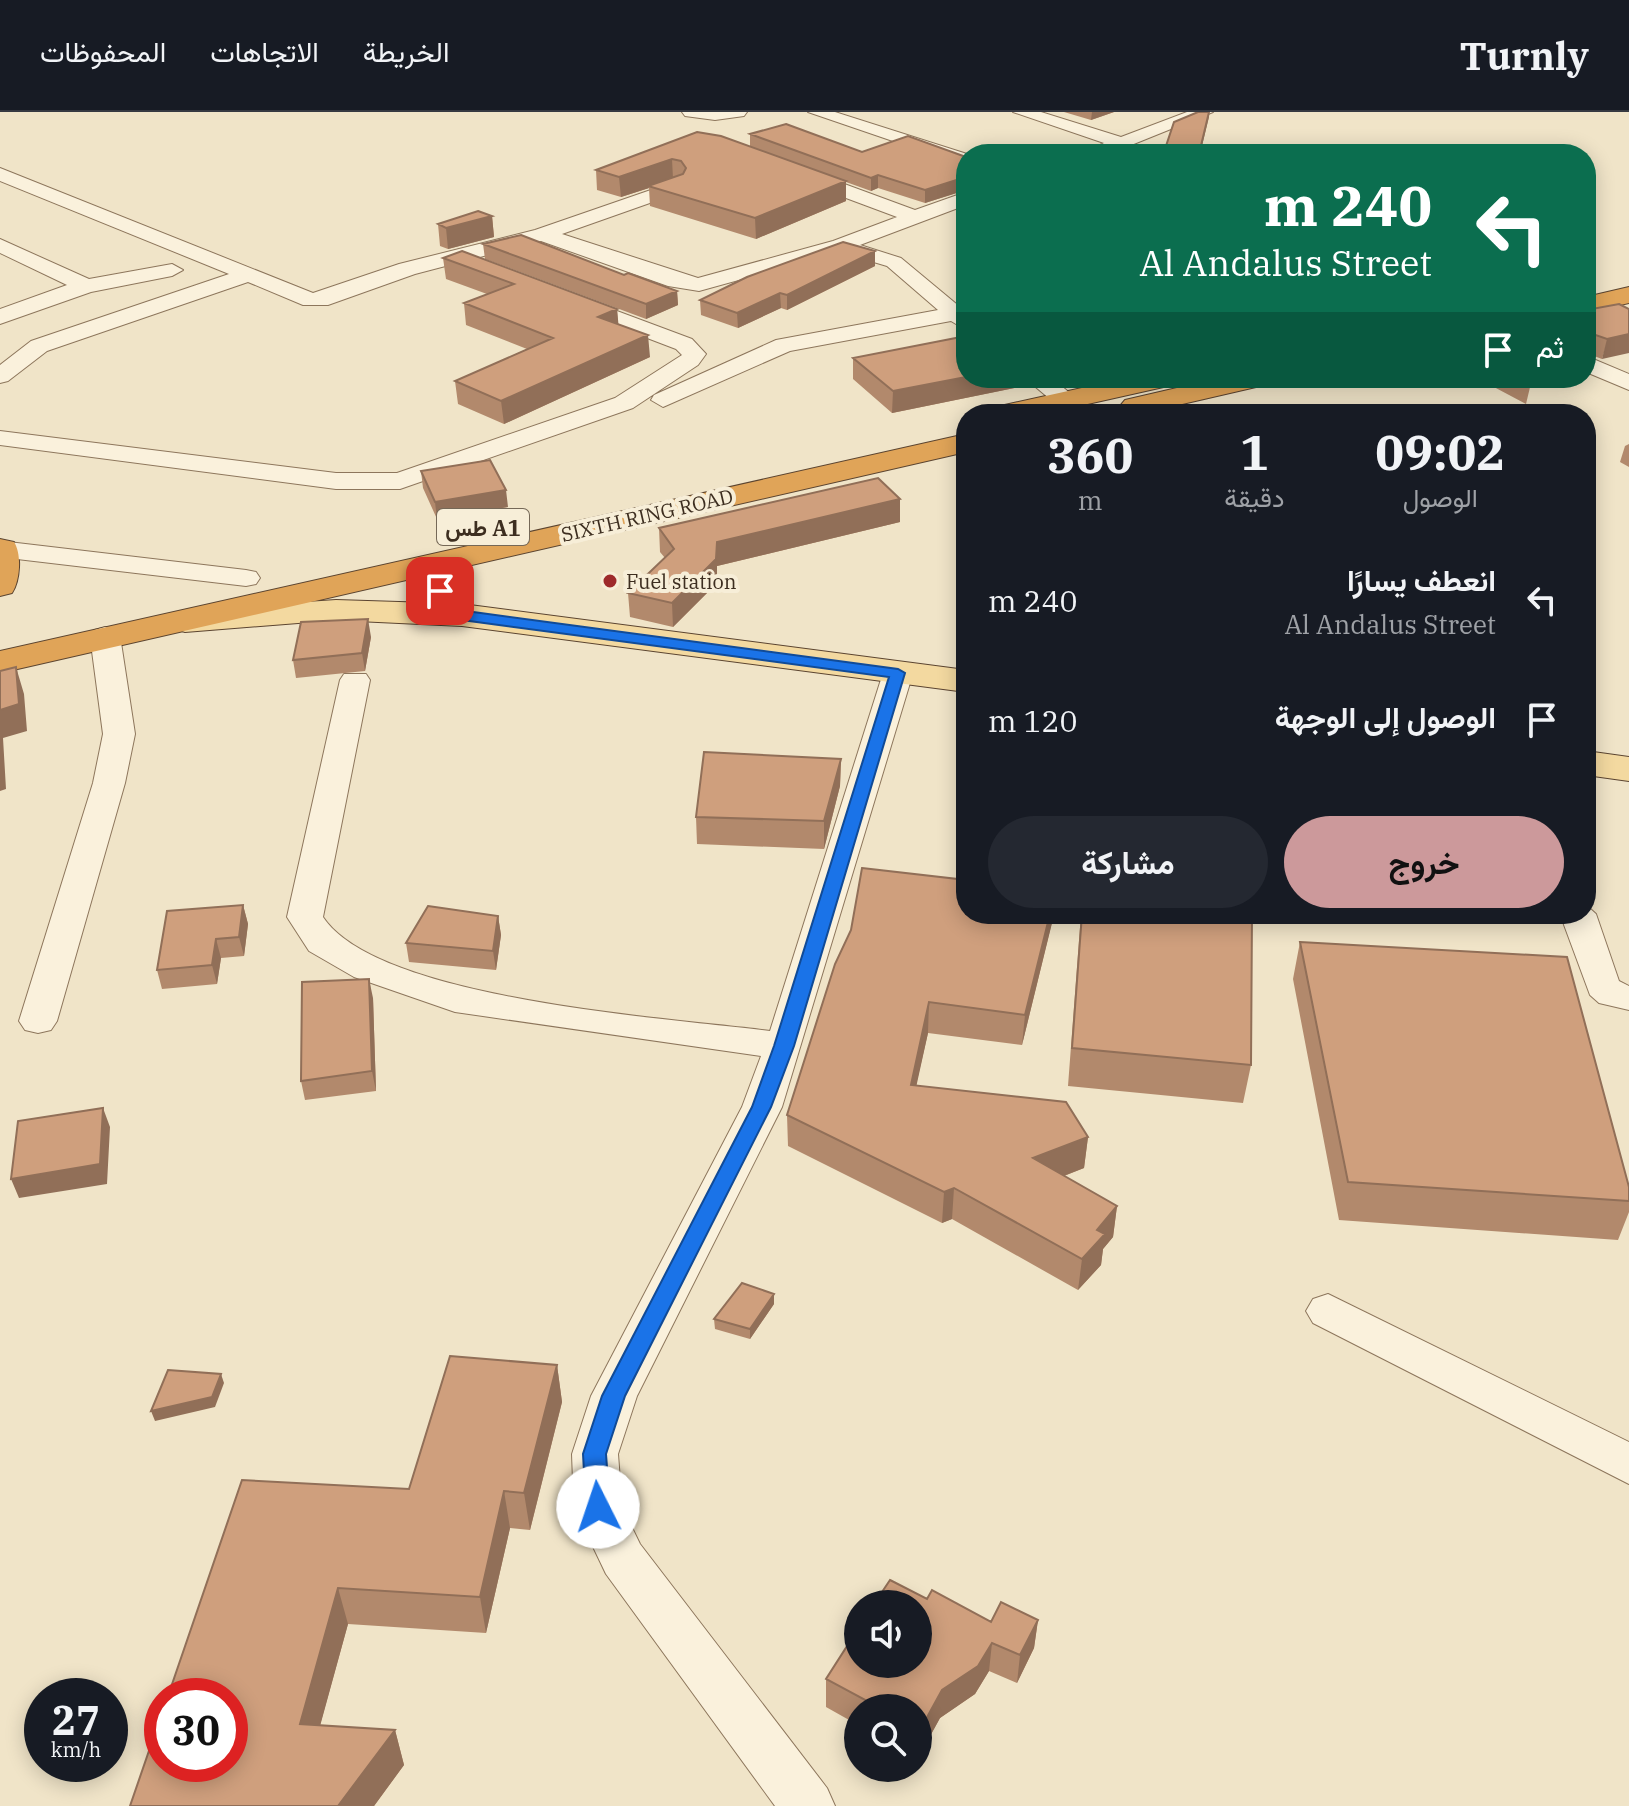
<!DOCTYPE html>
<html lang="ar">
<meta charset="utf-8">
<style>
:root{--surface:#171b24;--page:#242831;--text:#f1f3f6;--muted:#9ea1a6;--line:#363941;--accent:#cc999b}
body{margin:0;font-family:"IBM Plex Serif",Vazirmatn,serif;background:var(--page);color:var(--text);direction:rtl;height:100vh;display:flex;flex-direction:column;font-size:30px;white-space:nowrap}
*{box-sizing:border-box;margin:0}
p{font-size:26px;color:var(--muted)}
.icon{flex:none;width:44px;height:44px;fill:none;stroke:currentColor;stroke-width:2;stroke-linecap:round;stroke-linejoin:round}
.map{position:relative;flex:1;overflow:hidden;direction:ltr}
.sheet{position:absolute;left:956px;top:292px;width:640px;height:520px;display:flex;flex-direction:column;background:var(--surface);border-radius:32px;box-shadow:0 4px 20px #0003;direction:rtl}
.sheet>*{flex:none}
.guide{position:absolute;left:956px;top:32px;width:640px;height:244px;border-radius:32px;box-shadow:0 4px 20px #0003;direction:rtl;background:#0b6e4f;color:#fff;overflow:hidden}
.fabs{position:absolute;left:844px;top:1478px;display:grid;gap:16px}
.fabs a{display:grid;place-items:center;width:88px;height:88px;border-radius:50%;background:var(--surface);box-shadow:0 4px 20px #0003;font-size:40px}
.speed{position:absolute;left:24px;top:1566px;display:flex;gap:16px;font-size:40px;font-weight:700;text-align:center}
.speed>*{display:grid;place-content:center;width:104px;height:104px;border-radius:50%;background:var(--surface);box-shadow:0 4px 20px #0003;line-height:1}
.speed small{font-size:20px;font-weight:400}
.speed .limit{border:12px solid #d22;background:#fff;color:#111}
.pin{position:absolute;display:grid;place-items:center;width:68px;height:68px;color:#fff;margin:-34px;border-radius:16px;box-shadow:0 4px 12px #0006}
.me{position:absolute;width:88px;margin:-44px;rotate:356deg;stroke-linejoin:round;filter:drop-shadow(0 0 6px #0008)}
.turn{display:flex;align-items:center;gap:28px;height:168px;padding:0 32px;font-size:36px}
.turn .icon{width:104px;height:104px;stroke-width:2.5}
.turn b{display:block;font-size:56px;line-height:68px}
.then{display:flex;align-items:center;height:76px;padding:0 32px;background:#0003;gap:16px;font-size:30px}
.eta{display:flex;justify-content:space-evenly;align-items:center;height:136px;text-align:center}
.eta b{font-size:48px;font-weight:700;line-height:56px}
.button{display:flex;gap:16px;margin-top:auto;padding:16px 32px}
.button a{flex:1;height:92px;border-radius:48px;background:var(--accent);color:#111;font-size:32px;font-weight:700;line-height:92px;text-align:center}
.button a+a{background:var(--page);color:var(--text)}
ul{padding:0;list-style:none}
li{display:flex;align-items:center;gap:24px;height:120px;padding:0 32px}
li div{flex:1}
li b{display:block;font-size:30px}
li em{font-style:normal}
header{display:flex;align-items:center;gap:48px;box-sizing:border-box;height:112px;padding:0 40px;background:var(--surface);border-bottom:2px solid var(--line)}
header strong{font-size:38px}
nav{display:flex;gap:44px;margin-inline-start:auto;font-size:28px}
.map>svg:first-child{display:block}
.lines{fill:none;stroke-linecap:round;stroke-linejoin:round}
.minor-casing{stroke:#8d765c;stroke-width:2}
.major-casing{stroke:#5b4430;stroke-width:2}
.highway-casing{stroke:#5b4430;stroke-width:2}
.minor{fill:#faf1dc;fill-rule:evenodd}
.major{fill:#f3d9a0;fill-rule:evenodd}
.highway{fill:#e0a458;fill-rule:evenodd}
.wall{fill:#b2896c}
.shaded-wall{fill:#916f58}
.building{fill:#cf9f7d;stroke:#916f58;stroke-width:2}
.route{fill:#1a73e8;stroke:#114b97;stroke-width:2}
.poi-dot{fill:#9e2a2b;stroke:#f7eed8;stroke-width:3}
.labels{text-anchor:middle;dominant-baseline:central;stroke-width:8;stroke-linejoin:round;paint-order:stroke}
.far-street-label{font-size:20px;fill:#3d2e20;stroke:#f7eed8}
.far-poi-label{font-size:20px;fill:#3d2e20;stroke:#f7eed8;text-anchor:start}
.shield{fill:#f7eed8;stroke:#756857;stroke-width:2}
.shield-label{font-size:22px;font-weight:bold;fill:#3d2e20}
</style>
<header>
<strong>Turnly</strong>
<nav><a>الخريطة</a><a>الاتجاهات</a><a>المحفوظات</a></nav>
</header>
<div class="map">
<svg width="1629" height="1694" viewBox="0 0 1629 1694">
<rect width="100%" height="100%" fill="#f0e4c8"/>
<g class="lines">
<defs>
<path id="minor" d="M682,0H747L744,4L715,8L685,4Z
M808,0H835L967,42L966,54Z
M1013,0H1041L1121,25L1187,0H1213L1109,42H1083L1104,31Z
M0,56L313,181L399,152L535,118L674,70L681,72L684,76L681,80L562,122L698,166L833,129L897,105L795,67L792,63L795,59H809L915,98L966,80V93L860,133L901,146L966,200V218L951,209L790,239L663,295L651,288L654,283L776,228L938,198L887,154L840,140L699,179L668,174L541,129L415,162L328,193H303L248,170L47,239L8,269L0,271V253L31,229L229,162L0,69Z
M0,127L89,167L172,152L183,158L172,164L91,180L0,212V197L67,173L0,141Z
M574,183L692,227L706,242L698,253L633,296L400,377H336L0,333V319L336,361H397L615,286L682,243L676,237L566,195L563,190L566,185Z
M1586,244L1629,262V278L1586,260Z
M1025,266H1052L1078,288L1066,295L1057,293Z
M0,429L246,458L256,460L260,466L256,472L246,474L0,445Z
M105,515L115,518L120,524L135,622L125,671L57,909L51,918L38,921L25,918L19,909L93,671L103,622L90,524L95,518Z
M898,552L909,555L913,561L782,995L637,1284L618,1342L622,1395L640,1432L827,1676L835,1694H775L606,1462L574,1395L572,1342L591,1284L742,995L761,944L455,900L354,865L309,839L287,805L340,568L344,562H366L370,568L323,805C378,888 669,906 770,919L883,561L887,555Z
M1586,793L1596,802L1619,869L1629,874V898L1599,891L1590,883L1560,802H1586Z
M1328,1182L1629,1330V1372L1313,1211L1306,1199L1313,1187Z"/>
<path id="major" d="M336,488L462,492L966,558V580L462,514L336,508L185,520L173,516L167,509L173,502L185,498Z
M1586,639L1629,645V669L1586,663Z"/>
<path id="highway" d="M1629,175V191L1586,201V185Z
M1127,266H1181L1177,272L1043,302H987L991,296Z
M1220,266H1273L1269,272L1139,302L1125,300L1120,294L1125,288Z
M966,322V340L0,561V539Z
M0,427L14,430C22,442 20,469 12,481L0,484Z"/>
</defs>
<use href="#minor" class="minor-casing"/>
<use href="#major" class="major-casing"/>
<use href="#highway" class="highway-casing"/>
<use href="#minor" class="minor"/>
<use href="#major" class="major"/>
<use href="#highway" class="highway"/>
</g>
<path class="wall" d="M1064,0H1114L1091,8Z
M750,22L862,40L966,45V78L925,91L878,76L871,79L846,70V89L756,127L650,94L649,76L621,85L597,78L596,58L750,35Z
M492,104L494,125L448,137L440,134L438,112Z
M483,132L624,163L677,179L678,193L646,207L485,147Z
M875,139V154L787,198L781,196L738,216L701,203L700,188Z
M443,146L617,197L618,212L650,245L504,312L458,292L455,269L527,237L466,213L464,191L487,182L446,167Z
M1619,192L1602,247L1586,241V198Z
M853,246L966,266H1029V273L892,301L853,267Z
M1477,266H1530L1531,271L1526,292Z
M1629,332V355L1620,350L1625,334Z
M966,354V378L960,372V355Z
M421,359L508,395L437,407L423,376Z
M900,410L717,454V471L673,515L630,505L628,481L665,446L660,440L659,416Z
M371,525L365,559L296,566L293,548Z
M841,647L840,674L824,737L697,732L696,705Z
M243,793L248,812L244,844L221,846L217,872L162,877L157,858Z
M966,802H1054L1022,933L928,921L916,973L1088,1025L1084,1056L1064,1064L1117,1094L1113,1125L1103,1137L1101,1153L1078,1178L952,1107L942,1111L788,1034L787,1003Z
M1081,802H1252L1251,953L1243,991L1068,974Z
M498,804L501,823L496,858L409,850L406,831Z
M1300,830L1629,1075V1100L1618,1128L1339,1108L1293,867Z
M373,886L376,979L305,988L301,969Z
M774,1192L750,1227L715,1217L714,1207Z
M557,1253L562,1290L530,1418L510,1416L486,1521L348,1512L320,1613L395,1618L404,1653L374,1694H130L230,1584L409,1377Z
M927,1487L991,1510L1038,1508L1034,1536L1017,1571L989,1559L975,1582L940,1606L918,1646V1596H858V1613L826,1595V1567Z"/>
<path class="shaded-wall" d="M1092,0H1114L1091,8Z
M1209,0V5L1200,42H1199Z
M672,47L673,67L648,74L649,76L621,85L619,65Z
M878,63V76L871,79V66Z
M966,65V78L925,91V78Z
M846,69V89L756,127L755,106Z
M492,104L494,125L448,137L446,116Z
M875,139V154L787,198V183Z
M677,179L678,193L646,207V192Z
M780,181L781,196L738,216L737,201Z
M617,197L619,218L598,205Z
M1629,222V241L1602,247L1607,227Z
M648,223L650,245L504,312L501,289Z
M966,265V266H1029V273L892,301L893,279Z
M506,378L508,395L437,407L435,390Z
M900,387V410L717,454V471L673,515L672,491L717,430Z
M368,507L371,525L365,559L362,541Z
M16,555L24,582L27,619L3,626L6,677L0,679V598Z
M841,647L840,674L824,737V709Z
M243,793L248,812L244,844L239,825Z
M1050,802H1054L1053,807L1022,933L1025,903Z
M498,804L501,823L496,858L493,839Z
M216,827L221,846L217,872L212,853Z
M369,867L373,886L376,979L372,959Z
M929,890L928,921L910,1003L911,973Z
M103,996L110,1015L107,1072L19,1086L11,1067Z
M1088,1025L1084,1056L1030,1077L1033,1046Z
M954,1076L952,1107L942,1111L944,1080Z
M1117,1094L1113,1125L1103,1137L1101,1153L1078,1178L1082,1147L1097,1118Z
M774,1182V1192L750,1227V1217Z
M557,1253L562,1290L530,1418L524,1381Z
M221,1262L224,1271L215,1295L155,1309L151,1299Z
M504,1379L510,1416L486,1521L480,1485Z
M338,1476L348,1512L311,1647L300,1612Z
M1038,1508L1034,1536L1017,1571L1020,1543Z
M992,1531L989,1559L975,1582L940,1606L918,1646L920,1618L942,1578Z
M395,1618L404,1653L374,1694H338Z"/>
<path class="building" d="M1198,0H1209L1199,42H1168L1164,40L1174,10Z
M786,12L862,40L908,24L966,45V65L925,78L878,63L871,66L750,22Z
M697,20L721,24L846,69L755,106L648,74L683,62L686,56L681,49L672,47L619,65L596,58Z
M478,99L492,104L446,116L438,112Z
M521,123L624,163L628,161L677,179L646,192L483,132Z
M843,130L875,139L787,183L780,181L737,201L700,188L747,165Z
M462,139L617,197L598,205L648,223L501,289L455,269L553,226L464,191L514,172L443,146Z
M1619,192L1629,197V222L1607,227L1590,221L1588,231L1586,232V198Z
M966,224V265L893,279L853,246Z
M490,348L506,378L435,390L421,359Z
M878,366L900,387L717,430L716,447L672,491L628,481L674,437L659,416Z
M368,507L362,541L293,548L301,510Z
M16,555L19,592L0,598V559Z
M704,640L841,647L824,709L696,705Z
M862,756L966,768V802H1050L1025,903L929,890L911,973L1066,990L1088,1025L1033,1046L1117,1094L1097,1118L1105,1122L1082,1147L954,1076L944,1080L787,1003L835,852L851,818Z
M243,793L239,825L216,827L212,853L157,858L167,799Z
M428,794L498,804L493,839L406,831Z
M1082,802H1252L1251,953L1072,936Z
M1300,830L1567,845L1629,1075V1089L1348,1070Z
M369,867L372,959L301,969L302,870Z
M103,996L100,1052L11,1067L18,1009Z
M742,1171L774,1182L750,1217L714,1207Z
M450,1244L557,1253L524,1381L504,1379L480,1485L338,1476L300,1612L395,1618L338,1694H130L162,1601V1652H230V1584H168L242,1368L409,1377Z
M168,1258L221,1262L212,1285L151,1299Z
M890,1468L927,1487L932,1478L991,1510L1001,1490L1038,1508L1020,1543L992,1531L978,1554L942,1578L920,1618L918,1617V1596H880L826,1567L858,1517V1552H918V1492H874Z"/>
<path class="route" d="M440,475L466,499L898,557L905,561L794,934L771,995L625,1284L606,1342L610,1395L607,1402L598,1405L590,1402L586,1395L583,1342L602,1284L752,995L774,934L889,565L462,508L432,479Z"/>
<circle class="poi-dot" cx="610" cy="469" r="8"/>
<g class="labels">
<g class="far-street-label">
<text transform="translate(647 403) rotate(-13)">SIXTH RING ROAD</text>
</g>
<g class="far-poi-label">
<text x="626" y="469">Fuel station</text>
</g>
<rect class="shield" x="437" y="397" width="92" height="36" rx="6"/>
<g class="shield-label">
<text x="483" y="415">طس A1</text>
</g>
</g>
</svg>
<div class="fabs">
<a><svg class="icon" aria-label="sound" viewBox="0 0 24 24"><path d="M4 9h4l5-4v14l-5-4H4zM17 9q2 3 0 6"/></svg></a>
<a><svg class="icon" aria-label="search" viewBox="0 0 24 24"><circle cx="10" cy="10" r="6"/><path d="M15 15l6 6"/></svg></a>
</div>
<div class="speed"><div>27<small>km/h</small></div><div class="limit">30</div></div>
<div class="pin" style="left:440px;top:479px;background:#d93025"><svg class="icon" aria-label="arrive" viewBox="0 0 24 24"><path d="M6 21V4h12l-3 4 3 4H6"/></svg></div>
<svg class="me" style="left:598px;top:1395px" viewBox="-20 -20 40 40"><circle r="19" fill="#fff"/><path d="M0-13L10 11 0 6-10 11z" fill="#1a73e8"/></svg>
<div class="guide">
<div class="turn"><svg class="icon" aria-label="left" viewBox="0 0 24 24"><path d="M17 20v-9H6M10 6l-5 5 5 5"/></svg><div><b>240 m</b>Al Andalus Street</div></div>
<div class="then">ثم<svg class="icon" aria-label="arrive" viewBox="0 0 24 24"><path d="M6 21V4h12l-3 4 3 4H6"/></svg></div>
</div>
<section class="sheet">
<div class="eta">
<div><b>09:02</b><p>الوصول</p></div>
<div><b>1</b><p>دقيقة</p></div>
<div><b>360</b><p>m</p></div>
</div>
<ul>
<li><svg class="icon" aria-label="left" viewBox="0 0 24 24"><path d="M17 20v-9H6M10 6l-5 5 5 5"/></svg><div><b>انعطف يسارًا</b><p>Al Andalus Street</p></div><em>240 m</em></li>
<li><svg class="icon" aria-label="arrive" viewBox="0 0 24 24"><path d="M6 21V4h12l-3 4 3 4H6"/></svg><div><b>الوصول إلى الوجهة</b></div><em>120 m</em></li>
</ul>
<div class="button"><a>خروج</a><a>مشاركة</a></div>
</section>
</div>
